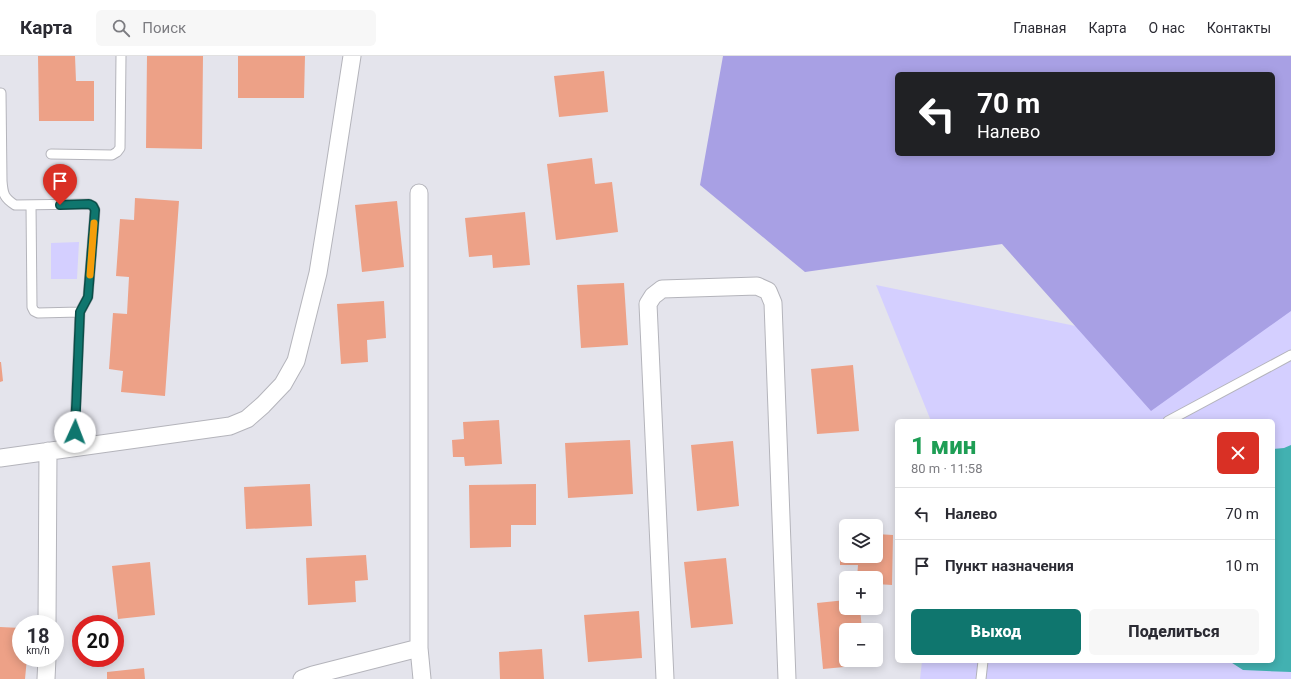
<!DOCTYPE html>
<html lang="ru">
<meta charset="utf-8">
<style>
:root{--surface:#fff;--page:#f7f7f7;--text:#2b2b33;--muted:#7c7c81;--line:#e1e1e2;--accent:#0f766e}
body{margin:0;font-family:Roboto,sans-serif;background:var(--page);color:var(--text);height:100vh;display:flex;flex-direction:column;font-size:15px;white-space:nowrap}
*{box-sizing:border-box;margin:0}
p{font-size:13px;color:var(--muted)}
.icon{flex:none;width:22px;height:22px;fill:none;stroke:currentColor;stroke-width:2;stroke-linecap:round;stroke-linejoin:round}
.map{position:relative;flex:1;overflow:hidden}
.sheet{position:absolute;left:895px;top:363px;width:380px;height:244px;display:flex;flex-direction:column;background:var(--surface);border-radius:6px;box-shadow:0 2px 10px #0003}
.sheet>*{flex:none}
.hud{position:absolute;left:895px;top:16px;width:380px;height:84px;border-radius:6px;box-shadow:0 2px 10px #0003;background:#202124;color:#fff;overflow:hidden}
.controls{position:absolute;left:839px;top:463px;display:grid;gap:8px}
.controls a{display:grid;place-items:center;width:44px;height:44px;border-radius:6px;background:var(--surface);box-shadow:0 2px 10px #0003;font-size:20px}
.speed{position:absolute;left:12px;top:559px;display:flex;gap:8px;font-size:20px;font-weight:700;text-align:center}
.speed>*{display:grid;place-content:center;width:52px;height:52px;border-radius:50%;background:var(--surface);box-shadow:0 2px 10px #0003;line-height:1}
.speed small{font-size:10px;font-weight:400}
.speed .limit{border:6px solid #d22;background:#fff;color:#111}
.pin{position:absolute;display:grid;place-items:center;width:34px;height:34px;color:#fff;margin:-41px -17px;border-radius:50% 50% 50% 0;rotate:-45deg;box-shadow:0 0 4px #0007}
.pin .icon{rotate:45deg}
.me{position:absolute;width:44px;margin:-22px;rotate:2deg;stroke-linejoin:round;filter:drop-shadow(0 0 3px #0008)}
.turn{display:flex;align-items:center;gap:14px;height:84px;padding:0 16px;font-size:18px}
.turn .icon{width:52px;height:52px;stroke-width:2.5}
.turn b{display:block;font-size:28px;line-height:34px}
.round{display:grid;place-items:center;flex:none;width:42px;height:42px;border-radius:6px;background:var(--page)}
.head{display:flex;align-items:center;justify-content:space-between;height:68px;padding:0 16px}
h1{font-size:24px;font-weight:800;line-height:30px;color:#1e9e55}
.primary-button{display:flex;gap:8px;margin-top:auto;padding:8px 16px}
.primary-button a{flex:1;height:46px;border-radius:6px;background:var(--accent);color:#fff;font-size:16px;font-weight:800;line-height:46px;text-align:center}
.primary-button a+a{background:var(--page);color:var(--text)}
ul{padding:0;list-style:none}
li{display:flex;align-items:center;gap:12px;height:52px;padding:0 16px;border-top:1px solid var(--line)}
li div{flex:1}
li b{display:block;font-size:15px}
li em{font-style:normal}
header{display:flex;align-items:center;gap:24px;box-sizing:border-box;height:56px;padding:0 20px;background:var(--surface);border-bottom:1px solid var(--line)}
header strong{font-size:19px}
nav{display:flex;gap:22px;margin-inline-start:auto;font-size:14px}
.search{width:280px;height:36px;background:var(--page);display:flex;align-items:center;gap:10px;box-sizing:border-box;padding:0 14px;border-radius:6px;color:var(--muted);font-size:15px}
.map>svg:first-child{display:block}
.green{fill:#d4cfff}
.forest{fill:#a8a0e4;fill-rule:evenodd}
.water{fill:#42b1b1}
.building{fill:#eda187}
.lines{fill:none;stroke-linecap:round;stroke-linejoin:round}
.lane-casing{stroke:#b4b4bb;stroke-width:11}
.street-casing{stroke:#b4b4bb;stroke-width:19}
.lane{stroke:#fff;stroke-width:9}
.street{stroke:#fff;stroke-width:17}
.route-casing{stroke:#0a4d48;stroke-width:10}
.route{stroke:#0f766e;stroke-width:7}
.slow{stroke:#f59e0b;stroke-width:7}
</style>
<header>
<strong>Карта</strong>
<div class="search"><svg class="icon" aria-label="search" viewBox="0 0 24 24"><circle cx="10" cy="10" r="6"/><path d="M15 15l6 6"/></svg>Поиск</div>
<nav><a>Главная</a><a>Карта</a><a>О нас</a><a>Контакты</a></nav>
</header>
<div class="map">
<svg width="1291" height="623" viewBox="0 0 1291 623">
<rect width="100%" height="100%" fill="#e4e4ec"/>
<path class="green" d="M1291,139V623H920L922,605H1273V365H931L876,229L1095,274Z
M79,186L77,223H51V187Z"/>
<path class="forest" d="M723,0H1291V255L1151,355L1002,188L805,216L700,129ZM897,18H1273V98H897Z"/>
<path class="water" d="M1291,389V616L1243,614L1229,605H1273V393L1284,392Z"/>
<path class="building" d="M38,0H75L76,25H94V65H39Z
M147,0H203L202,93L146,92Z
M238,0H305L304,42H238Z
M604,15L608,56L559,61L554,20Z
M592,102L595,128L612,126L618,176L556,184L547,108Z
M135,142L179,145L165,340L121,336L123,315L109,313L113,257L127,258L129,221L116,220L120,163L134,164Z
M397,145L404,211L362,216L355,149Z
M525,156L530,209L493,212L492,199L469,201L465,162Z
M624,227L628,289L581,292L577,229Z
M384,245L386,282L367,284L368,306L341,308L337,248Z
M0,306H1L3,325L0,326Z
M853,309L859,375L817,378L811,313Z
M499,364L502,408L465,410L464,401H453L452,384L464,383L463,366Z
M630,384L633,438L568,442L565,387Z
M733,385L739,450L697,455L691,389Z
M310,428L312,470L246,473L244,431Z
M536,428V469H511V491L470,492L469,429Z
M840,477H846V500H876V478L893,479L892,529L876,528V522H857L858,509H840Z
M366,499L368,524L355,525L356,546L308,549L306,502Z
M726,502L733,568L691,572L684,506Z
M150,506L155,559L118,563L112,510Z
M846,544V552H860L862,574H846V604H865V609L823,613L817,547Z
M639,555L642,602L588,606L584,559Z
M0,571L21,572V602H27L25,623H0Z
M542,593L544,623H500L499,596Z
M144,612L145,623H107V616Z"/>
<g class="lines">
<defs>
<path id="lane" d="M1,37L2,125C3,138 4,142 15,149L89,148L93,150L95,154L88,241L80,256L74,391
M51,98L112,99L117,96L120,92L121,0
M31,149L32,251L34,255L38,257L80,256
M1168,365L1291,299
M981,623L983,605"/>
<path id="street" d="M419,137V592L422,623
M0,402L230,370L247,363L263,349L283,328L296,305L318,217L329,149L352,0
M47,568L48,395
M46,623L47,602
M302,623L313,619L419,592
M665,623L648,248L653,240L662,233L757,230L768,235L773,247L787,623"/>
</defs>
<use href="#lane" class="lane-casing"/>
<use href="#street" class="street-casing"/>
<use href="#lane" class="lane"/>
<use href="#street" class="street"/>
</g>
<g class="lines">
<defs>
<path id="route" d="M60,149L89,148L93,150L95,154L88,241L80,256L75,376"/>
</defs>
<use href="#route" class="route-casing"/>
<use href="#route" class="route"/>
<path class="slow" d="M90,219L94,167"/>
</g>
</svg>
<div class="controls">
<a><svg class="icon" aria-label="layers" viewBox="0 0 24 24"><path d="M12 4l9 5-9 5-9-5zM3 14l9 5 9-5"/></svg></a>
<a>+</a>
<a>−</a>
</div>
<div class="speed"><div>18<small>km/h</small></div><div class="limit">20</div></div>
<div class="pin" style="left:60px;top:149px;background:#d93025"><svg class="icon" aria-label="arrive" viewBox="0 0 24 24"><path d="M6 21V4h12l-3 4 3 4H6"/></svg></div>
<svg class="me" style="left:75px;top:376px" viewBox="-20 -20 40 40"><circle r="19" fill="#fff"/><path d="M0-13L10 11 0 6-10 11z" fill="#0f766e"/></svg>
<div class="hud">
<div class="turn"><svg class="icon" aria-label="left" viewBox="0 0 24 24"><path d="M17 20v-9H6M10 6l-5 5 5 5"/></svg><div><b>70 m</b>Налево</div></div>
</div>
<section class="sheet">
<div class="head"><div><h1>1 мин</h1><p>80 m · 11:58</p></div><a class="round" style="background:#d93025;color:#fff"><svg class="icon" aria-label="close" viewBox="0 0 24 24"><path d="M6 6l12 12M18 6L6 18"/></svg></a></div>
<ul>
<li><svg class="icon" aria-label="left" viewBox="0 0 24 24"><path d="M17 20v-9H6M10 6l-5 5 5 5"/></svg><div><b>Налево</b></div><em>70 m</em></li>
<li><svg class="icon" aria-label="arrive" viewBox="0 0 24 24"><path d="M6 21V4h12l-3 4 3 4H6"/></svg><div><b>Пункт назначения</b></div><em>10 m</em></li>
</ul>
<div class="primary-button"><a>Выход</a><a>Поделиться</a></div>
</section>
</div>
